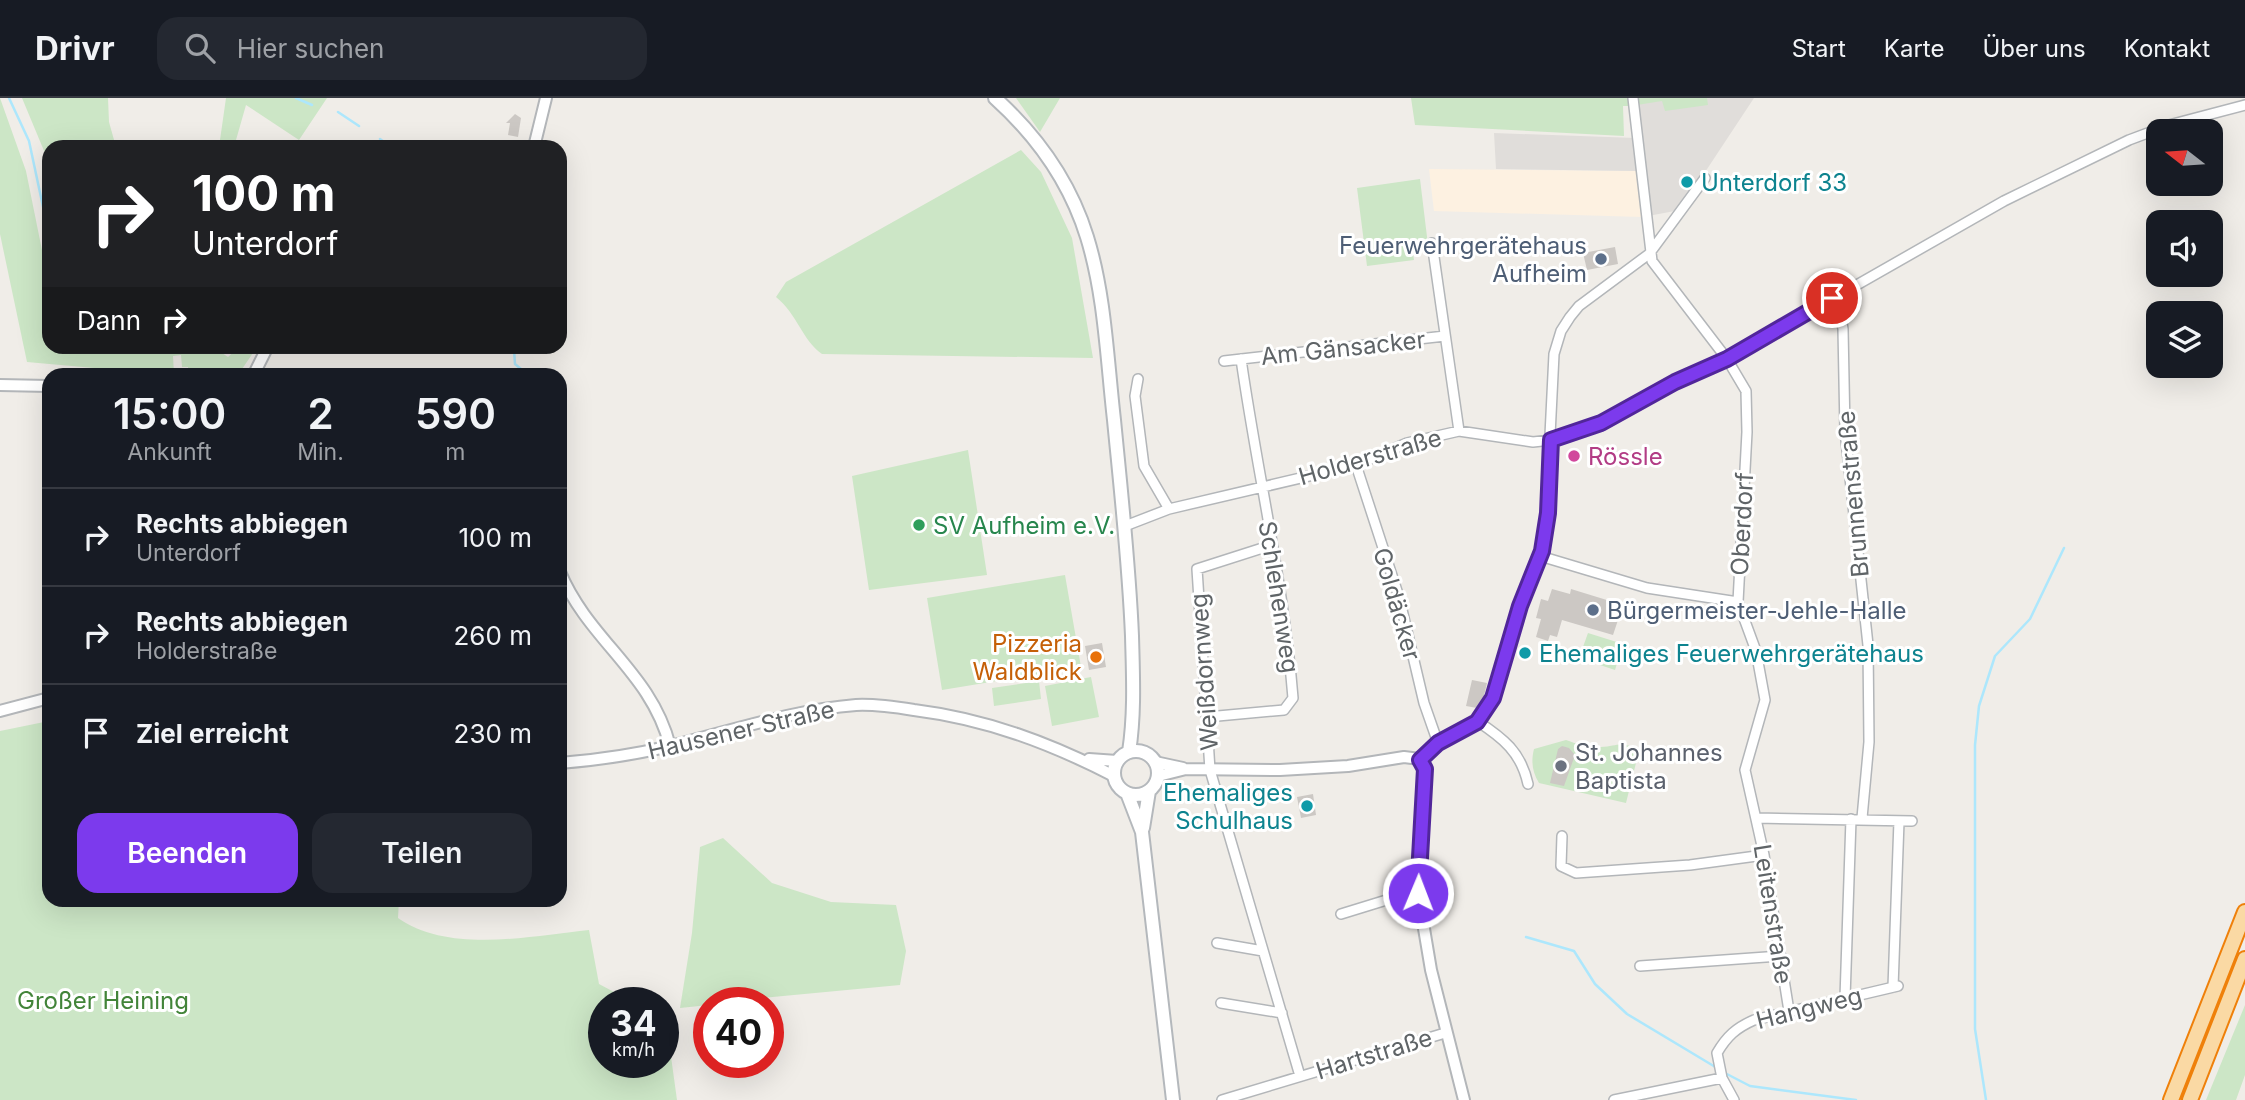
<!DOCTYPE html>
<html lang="de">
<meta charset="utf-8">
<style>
:root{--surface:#171b24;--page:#242831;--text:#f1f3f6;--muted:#9ea1a6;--line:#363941;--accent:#7c3aed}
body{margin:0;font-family:Inter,sans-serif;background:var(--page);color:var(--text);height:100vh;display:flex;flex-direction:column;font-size:26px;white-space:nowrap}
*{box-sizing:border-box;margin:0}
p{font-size:23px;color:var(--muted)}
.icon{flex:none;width:38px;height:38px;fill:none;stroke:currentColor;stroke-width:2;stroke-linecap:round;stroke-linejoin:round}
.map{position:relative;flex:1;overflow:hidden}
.sheet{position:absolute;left:42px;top:270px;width:525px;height:539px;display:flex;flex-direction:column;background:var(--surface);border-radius:21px;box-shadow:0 7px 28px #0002}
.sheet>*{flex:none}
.banner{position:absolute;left:42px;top:42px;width:525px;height:214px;border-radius:21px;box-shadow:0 7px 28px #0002;background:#202124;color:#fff;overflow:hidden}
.needle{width:46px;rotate:287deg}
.buttons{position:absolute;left:2146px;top:21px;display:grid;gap:14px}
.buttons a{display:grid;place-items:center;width:77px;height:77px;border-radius:14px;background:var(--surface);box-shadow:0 7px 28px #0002;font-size:35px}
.speed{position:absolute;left:588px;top:889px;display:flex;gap:14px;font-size:35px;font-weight:700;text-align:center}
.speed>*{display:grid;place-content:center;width:91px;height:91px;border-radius:50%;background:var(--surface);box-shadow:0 7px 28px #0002;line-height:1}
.speed small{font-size:18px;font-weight:400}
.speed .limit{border:10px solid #d22;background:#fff;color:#111}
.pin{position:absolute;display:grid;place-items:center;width:60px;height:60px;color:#fff;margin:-30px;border:4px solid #fff;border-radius:50%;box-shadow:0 2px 7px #0007}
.me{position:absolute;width:77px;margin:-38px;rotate:1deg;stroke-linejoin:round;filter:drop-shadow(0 0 5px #0008)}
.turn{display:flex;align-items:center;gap:24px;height:147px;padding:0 35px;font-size:32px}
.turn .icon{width:91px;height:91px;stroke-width:2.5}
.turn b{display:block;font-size:49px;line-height:60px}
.then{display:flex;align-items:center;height:66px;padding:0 35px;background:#0003;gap:14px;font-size:26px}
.eta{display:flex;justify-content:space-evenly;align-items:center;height:119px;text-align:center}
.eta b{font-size:42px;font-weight:600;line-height:49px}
.action{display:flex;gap:14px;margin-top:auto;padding:14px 35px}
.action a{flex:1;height:80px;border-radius:21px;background:var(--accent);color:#fff;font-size:28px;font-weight:600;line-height:80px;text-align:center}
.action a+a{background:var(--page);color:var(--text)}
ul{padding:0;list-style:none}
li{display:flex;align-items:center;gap:21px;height:98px;padding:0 35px;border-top:2px solid var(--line)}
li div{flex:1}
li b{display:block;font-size:26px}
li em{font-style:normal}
header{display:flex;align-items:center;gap:42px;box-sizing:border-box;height:98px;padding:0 35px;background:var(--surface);border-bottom:2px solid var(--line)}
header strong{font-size:33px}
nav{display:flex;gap:38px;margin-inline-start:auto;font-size:24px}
.search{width:490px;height:63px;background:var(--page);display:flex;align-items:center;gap:18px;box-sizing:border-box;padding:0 24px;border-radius:21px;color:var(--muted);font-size:26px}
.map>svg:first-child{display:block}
.commercial{fill:#fdf1e1}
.industrial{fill:#e0ddda}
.green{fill:#cce6c6}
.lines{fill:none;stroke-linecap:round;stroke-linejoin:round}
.stream{stroke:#ade7fc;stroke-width:2.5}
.building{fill:#ccc8c4}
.minor-casing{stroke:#b3b6b9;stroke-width:12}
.tertiary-casing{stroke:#b3b6b9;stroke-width:14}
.secondary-casing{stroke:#b4b8bc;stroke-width:16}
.trunk-casing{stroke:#ef800a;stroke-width:18}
.minor{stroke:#fff;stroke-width:9}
.tertiary{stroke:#fff;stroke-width:10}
.secondary{stroke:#fff;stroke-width:12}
.trunk{stroke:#fad9a4;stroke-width:14}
.route-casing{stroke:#51269a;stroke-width:18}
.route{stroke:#7c3aed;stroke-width:12}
.culture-dot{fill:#0f9aa8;stroke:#fff;stroke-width:2.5}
.service-dot{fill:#5c6f8a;stroke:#fff;stroke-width:2.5}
.hotel-dot{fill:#d1479c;stroke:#fff;stroke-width:2.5}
.leisure-dot{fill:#2e9e5b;stroke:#fff;stroke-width:2.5}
.food-dot{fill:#e8710a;stroke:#fff;stroke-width:2.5}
.worship-dot{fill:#6b7280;stroke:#fff;stroke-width:2.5}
.labels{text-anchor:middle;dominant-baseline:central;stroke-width:6;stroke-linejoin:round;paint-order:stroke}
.culture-label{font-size:24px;fill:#0d838f;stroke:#fff;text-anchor:start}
.service-label{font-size:24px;fill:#4e5e75;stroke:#fff;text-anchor:end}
.street-label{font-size:24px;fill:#5f6467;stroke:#fff}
.hotel-label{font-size:24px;fill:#b23c85;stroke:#fff;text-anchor:start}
.leisure-label{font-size:24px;fill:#27864d;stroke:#fff;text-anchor:start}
.food-label{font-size:24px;fill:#c56008;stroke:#fff;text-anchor:end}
.worship-label{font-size:24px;fill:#5b616d;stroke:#fff;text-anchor:start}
.park-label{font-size:24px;fill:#428439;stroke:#fff}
</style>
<header>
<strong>Drivr</strong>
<div class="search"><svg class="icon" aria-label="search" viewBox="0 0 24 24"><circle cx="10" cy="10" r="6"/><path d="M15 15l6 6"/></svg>Hier suchen</div>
<nav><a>Start</a><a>Karte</a><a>Über uns</a><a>Kontakt</a></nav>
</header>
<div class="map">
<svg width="2245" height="1002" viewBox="0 0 2245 1002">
<rect width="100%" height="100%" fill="#f0ede8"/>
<path class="commercial" d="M1429,71L1638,73L1642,119L1434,113Z"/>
<path class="industrial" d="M1636,0H1754L1680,112L1648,118Z
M1494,35L1636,40L1638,73L1496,71Z"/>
<path class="green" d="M0,0L26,73L46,172L49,173V248L213,249L228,259L239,249H257L240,274L188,276V269H182L181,257L173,258L174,276H122L94,270L27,264L0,136Z
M22,0H108L109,24L116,49H49V74L47,60Z
M226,0H327L299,42L246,7L234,49H219Z
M1016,0H1060L1040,34Z
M1411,0H1633L1634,8H1623L1624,38L1415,27Z
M1636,0H1707L1708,7L1665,13L1662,3L1637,7Z
M1021,52L1041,74L1072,140L1093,260L822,256C802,242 798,217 776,199L786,184Z
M1420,81L1428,147L1412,149L1414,162L1367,168L1357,90Z
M968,352L987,477L869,492L852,378Z
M1065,477L1081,569L942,592L927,500Z
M1588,535L1623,546L1615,572L1579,560Z
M1091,579L1099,619L1052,628L1045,588Z
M1039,583L1041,601L994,608L992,590Z
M49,623V802H399L398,820C449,856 531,838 589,832L599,886L614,894L651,905H604V964H663L664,908L677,1002H0V633Z
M1566,642C1577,646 1589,650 1601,649C1618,648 1622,642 1639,653L1626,705L1539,685C1532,674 1531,663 1534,651Z
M723,740L772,785L831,804L896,807L906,853L900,887L709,905V907L680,910L692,835L700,749Z
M2245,907V977L2236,1002H2206Z"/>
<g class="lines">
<path class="stream" d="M9,0L29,43L49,137
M296,0L312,7
M338,14L359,28
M380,41L391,49
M514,252L515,266L527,276
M1526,839L1574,853L1595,886L1627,916L1717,970
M1723,974L1750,988L1856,1002
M1986,1002L1975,931V647L1979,608L1995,558L2030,521L2064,450"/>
</g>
<path class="building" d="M515,16L521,20L518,39L508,37L510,25H506Z
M1615,149L1618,166L1587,172L1583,155Z
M1552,491L1570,496L1571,491L1623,507L1613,537L1562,522L1557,539L1550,537L1548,543L1536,539L1541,521L1536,520L1541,501L1548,503Z
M1102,545L1106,569L1089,572L1085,548Z
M1472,582L1487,585L1483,602L1477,610L1466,608Z
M1562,648L1569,650L1575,657L1564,688L1550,685L1558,651Z
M1313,696L1316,717L1301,720L1297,699Z"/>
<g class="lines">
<defs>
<path id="minor" d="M1633,0L1652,163L1727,261L1746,293L1747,334L1738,504L1756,553L1765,602L1745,672L1764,757L1789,913
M1432,145L1459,333
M1832,200L1841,219L1843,231L1845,333L1868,547L1869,644L1862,720
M1224,263L1445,238
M1138,281L1135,298L1144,368L1169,411
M1356,367L1399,499L1424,605L1438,645
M1125,428L1169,411L1356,367L1407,345L1459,333L1533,344L1551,342L1601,325L1675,284L1727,261L2004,103L2129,42L2169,27L2245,7
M1272,447L1197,471L1210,672L1300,978
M1540,458L1647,490L1738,504
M1207,619L1284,612L1293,600C1284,486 1257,374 1241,261
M1477,623C1503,640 1521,654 1528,686
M1420,661L1438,645L1477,623L1493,600L1510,538L1545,439L1554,256L1561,233L1570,219L1579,208L1649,156L1705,80
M1756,720L1912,723
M1562,738L1561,768L1576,775L1690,767L1764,757
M1341,816L1406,796L1418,795
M1217,845L1263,853
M1640,868L1781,858
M1893,889L1899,723
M1845,900L1851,721
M1221,905L1282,915
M1722,980L1717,955C1727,938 1736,930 1754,922L1898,888
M1222,1002L1445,935
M1614,1002L1722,980L1734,1002"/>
<path id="tertiary" d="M534,49L546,0
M254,276L268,248
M0,287L49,288
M560,474C589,543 651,574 670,648
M0,613L49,600
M1089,661L1117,663
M1155,664L1183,670
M560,665C597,662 633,657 670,648C731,633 793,612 856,607C875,606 895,609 914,612C986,621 1050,645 1114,678
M1158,678L1186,671L1280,672L1348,668L1404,659L1420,661L1425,671L1418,795L1431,872L1464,1002"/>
<path id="secondary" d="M995,0C1037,38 1070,84 1087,139C1105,197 1107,261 1114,322C1121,394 1129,465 1132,538C1133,577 1135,615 1129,654
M1114 675a22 22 0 1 1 44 0a22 22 0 1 1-44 0Z
M1127,695L1142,734L1173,1002
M1143,730L1149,693"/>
<path id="trunk" d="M2171,1002L2245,814
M2190,1002L2245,861"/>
</defs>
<use href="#minor" class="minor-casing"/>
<use href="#tertiary" class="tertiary-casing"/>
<use href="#secondary" class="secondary-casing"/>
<use href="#trunk" class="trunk-casing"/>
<use href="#minor" class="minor"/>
<use href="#tertiary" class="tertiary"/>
<use href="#secondary" class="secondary"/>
<use href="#trunk" class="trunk"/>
</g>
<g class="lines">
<defs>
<path id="route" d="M1418,795L1425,671L1420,662L1438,645L1477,624L1493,600L1520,508L1542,453L1548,415L1551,342L1601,325L1675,284L1727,261L1832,200"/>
</defs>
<use href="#route" class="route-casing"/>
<use href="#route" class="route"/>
</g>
<g class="culture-dot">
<circle cx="1687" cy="84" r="7"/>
<circle cx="1525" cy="555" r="7"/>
<circle cx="1307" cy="708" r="7"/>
</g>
<g class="service-dot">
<circle cx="1601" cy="161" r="7"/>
<circle cx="1593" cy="512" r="7"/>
</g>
<circle class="hotel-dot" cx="1574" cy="358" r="7"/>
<circle class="leisure-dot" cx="919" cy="427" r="7"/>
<circle class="food-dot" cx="1096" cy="559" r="7"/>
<circle class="worship-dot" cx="1561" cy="668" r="7"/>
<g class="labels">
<g class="culture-label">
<text x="1701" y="84">Unterdorf 33</text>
<text x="1539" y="555">Ehemaliges Feuerwehrgerätehaus</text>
<text x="1293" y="694" text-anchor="end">Ehemaliges<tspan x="1293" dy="28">Schulhaus</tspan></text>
</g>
<g class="service-label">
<text x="1587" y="147">Feuerwehrgerätehaus<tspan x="1587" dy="28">Aufheim</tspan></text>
<text x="1607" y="512" text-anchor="start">Bürgermeister-Jehle-Halle</text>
</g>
<g class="street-label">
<text transform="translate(1343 250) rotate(-6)">Am Gänsacker</text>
<text transform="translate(1370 359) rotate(-16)">Holderstraße</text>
<text transform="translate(1853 396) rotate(-95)">Brunnenstraße</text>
<text transform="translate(1742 426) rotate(-87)">Oberdorf</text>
<text transform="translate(1279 499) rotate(81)">Schlehenweg</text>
<text transform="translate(1397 506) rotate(74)">Goldäcker</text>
<text transform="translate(1204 574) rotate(-94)">Weißdornweg</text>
<text transform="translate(741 632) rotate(-13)">Hausener Straße</text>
<text transform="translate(1773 816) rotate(81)">Leitenstraße</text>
<text transform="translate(1809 910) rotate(-14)">Hangweg</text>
<text transform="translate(1374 956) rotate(-17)">Hartstraße</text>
</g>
<g class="hotel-label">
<text x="1588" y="358">Rössle</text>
</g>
<g class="leisure-label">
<text x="933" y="427">SV Aufheim e.V.</text>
</g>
<g class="food-label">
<text x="1082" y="545">Pizzeria<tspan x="1082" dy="28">Waldblick</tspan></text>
</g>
<g class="worship-label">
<text x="1575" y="654">St. Johannes<tspan x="1575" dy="28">Baptista</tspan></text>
</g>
<g class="park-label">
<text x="103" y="902">Großer Heining</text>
</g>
</g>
</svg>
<div class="buttons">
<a><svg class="needle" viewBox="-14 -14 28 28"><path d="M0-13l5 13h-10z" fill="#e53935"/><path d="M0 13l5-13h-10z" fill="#9ea1a6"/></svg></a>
<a><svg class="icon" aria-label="sound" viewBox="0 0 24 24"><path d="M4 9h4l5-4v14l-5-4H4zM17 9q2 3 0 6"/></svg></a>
<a><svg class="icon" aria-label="layers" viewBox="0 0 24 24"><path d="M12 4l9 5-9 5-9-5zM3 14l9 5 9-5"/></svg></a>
</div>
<div class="speed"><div>34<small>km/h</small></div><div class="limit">40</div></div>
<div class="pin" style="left:1832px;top:200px;background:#d93025"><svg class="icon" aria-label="arrive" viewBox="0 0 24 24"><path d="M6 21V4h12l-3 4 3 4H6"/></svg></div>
<svg class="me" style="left:1418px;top:795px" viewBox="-20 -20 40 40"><circle r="17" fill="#7c3aed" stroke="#fff" stroke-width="3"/><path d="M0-11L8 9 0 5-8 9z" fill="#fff"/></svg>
<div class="banner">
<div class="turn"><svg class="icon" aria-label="right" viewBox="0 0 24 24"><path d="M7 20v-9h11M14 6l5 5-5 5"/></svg><div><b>100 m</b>Unterdorf</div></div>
<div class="then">Dann<svg class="icon" aria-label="right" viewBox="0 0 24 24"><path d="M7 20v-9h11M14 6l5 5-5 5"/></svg></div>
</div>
<section class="sheet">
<div class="eta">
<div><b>15:00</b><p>Ankunft</p></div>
<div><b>2</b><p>Min.</p></div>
<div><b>590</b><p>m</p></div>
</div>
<ul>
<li><svg class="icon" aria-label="right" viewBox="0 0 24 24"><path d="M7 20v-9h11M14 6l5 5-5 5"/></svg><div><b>Rechts abbiegen</b><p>Unterdorf</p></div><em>100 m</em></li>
<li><svg class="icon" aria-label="right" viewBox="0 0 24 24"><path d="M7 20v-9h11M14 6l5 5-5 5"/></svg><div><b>Rechts abbiegen</b><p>Holderstraße</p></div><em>260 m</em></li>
<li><svg class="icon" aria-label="arrive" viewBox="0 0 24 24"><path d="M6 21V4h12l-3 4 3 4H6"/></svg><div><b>Ziel erreicht</b></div><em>230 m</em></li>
</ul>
<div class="action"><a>Beenden</a><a>Teilen</a></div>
</section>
</div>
